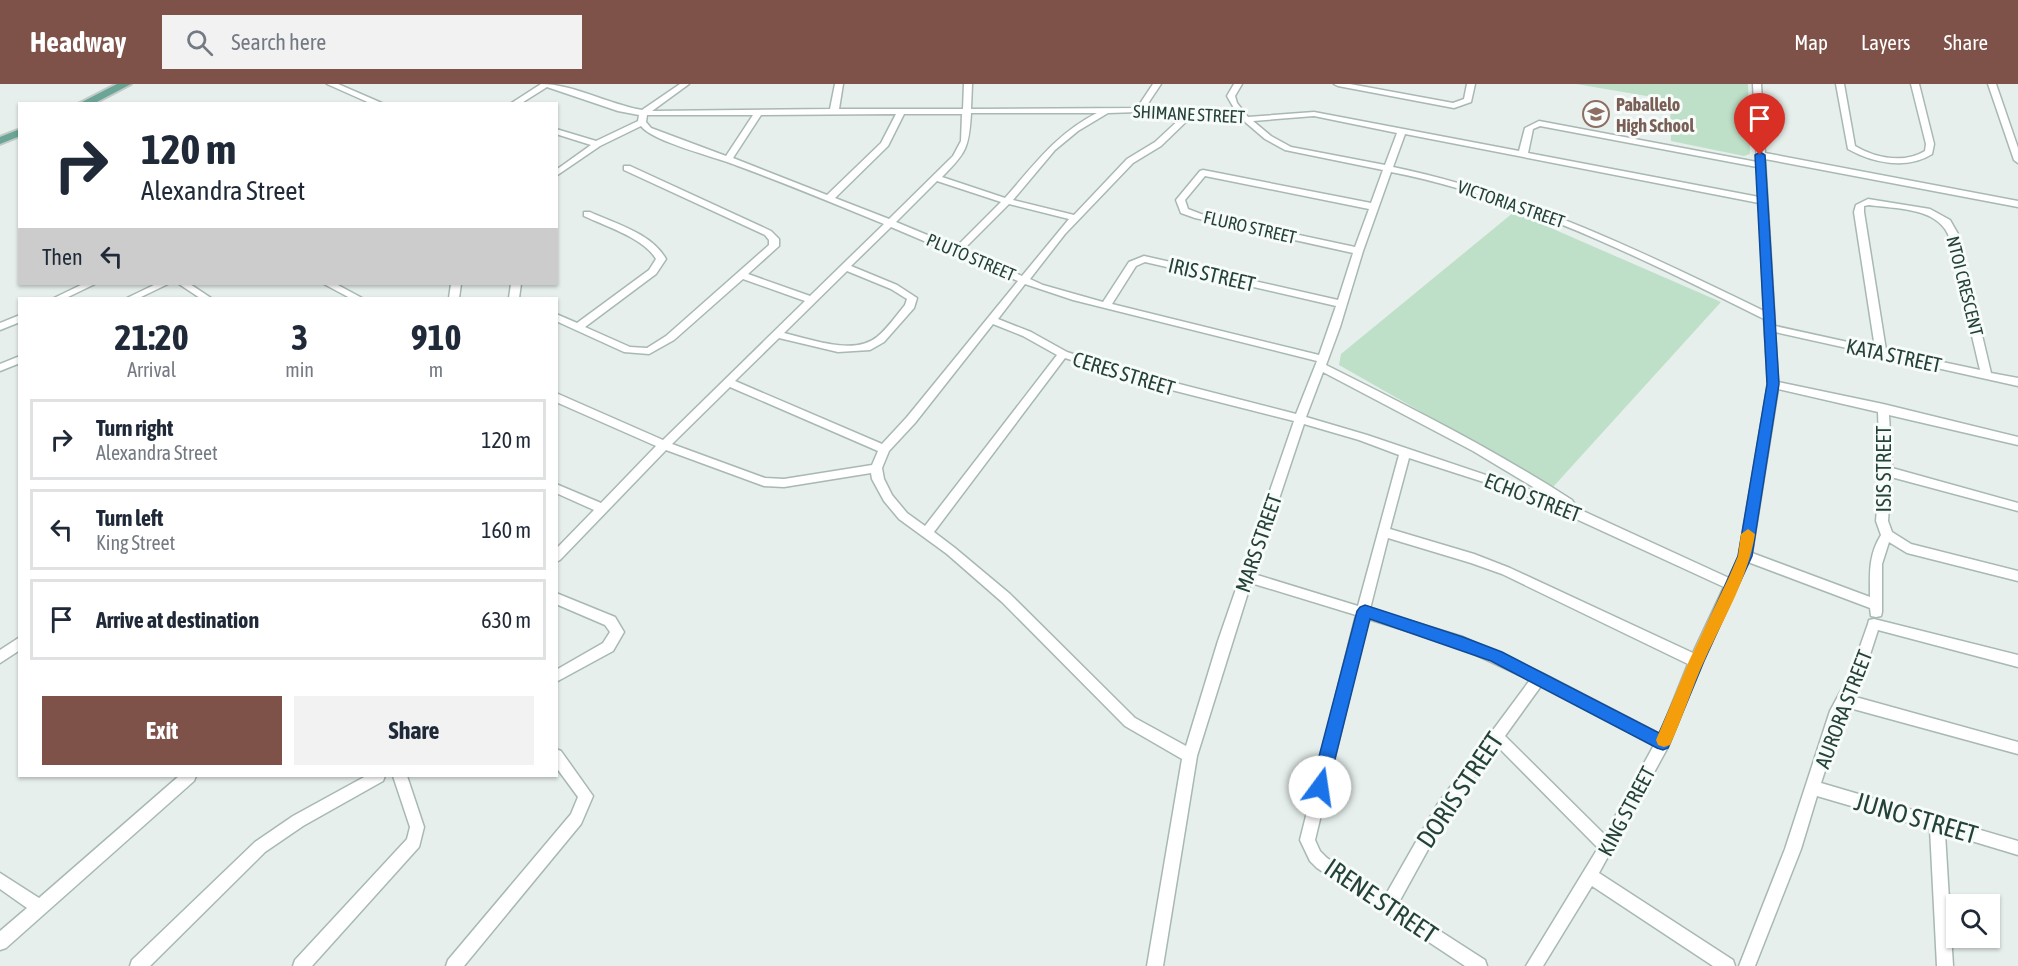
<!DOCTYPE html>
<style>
:root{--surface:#fff;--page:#f2f2f3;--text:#1f2937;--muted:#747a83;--line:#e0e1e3;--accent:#7f5249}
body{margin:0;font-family:"Asap Condensed",sans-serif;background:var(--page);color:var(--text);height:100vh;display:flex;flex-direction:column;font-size:22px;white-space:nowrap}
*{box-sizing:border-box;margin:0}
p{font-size:20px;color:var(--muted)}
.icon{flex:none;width:33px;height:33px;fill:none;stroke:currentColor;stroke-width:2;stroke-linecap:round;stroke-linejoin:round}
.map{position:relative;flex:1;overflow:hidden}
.details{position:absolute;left:18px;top:213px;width:540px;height:480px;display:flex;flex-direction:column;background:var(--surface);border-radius:0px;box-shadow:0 2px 4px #0004}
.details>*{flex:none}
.top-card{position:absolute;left:18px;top:18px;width:540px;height:183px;border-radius:0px;box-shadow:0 2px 4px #0004;background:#fff;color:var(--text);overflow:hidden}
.buttons{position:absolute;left:1946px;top:810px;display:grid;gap:12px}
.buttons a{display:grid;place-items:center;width:54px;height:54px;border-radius:0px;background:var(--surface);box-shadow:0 2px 4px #0004;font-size:30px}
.pin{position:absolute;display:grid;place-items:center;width:51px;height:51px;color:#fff;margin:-62px -26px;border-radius:50% 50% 50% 0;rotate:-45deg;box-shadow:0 0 6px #0007}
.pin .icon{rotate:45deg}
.me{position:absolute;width:66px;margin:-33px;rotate:14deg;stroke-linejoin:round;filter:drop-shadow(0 0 4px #0008)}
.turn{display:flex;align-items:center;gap:21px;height:126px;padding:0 24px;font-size:27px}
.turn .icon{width:78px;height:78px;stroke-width:2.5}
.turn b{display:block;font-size:42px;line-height:51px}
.then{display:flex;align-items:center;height:57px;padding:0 24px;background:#0003;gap:12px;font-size:22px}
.eta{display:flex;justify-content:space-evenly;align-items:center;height:102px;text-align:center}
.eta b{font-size:36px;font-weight:700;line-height:42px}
.cta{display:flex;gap:12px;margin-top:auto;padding:12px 24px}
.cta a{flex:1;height:69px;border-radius:0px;background:var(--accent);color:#fff;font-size:24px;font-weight:700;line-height:69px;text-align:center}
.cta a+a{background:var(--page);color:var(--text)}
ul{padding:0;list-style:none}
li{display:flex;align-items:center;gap:18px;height:81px;margin:0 12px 9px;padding:0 12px;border:3px solid var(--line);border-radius:0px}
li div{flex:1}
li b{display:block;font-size:22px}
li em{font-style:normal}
header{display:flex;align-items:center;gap:36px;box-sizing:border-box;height:84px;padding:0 30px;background:var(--accent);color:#fff}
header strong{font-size:28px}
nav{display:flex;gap:33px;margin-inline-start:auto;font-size:21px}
.search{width:420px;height:54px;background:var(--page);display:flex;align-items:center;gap:15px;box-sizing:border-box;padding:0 21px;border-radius:0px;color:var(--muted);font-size:22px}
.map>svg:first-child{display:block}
.green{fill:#bfe0c8}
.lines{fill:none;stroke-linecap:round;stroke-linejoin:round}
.minor-casing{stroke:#a8b8b2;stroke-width:3}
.major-casing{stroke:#c2cac8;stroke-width:4}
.minor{fill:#fff;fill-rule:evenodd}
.major{fill:#6aa596;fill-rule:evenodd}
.route{fill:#1a73e8;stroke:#114b97;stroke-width:1.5}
.slow{fill:#f59e0b}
.labels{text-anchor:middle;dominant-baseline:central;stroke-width:6;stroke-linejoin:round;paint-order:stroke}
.far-education-label{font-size:18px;font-weight:bold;fill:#785e54;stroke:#f7fbf9;text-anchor:start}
.far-street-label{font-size:18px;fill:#24423a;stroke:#f7fbf9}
.street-label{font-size:21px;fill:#24423a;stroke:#f7fbf9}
.near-street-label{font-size:26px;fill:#24423a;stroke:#f7fbf9}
</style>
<header>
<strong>Headway</strong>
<div class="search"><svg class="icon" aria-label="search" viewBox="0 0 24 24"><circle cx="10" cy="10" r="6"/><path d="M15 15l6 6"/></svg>Search here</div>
<nav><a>Map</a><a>Layers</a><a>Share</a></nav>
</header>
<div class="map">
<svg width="2018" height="882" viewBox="0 0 2018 882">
<rect width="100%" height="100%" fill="#e6efeb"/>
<path class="green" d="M1576,0H1748L1750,70L1744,72L1671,57L1670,16Z
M1514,128L1721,218L1553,403L1339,281L1341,270Z"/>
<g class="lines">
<defs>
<path id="minor" d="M327,0H338L384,20H372Z
M541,0C573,0 608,20 642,26L680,0H689L652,27L830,25L835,0H843L839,25H963L964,0H972L971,25L1137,24L1153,0H1161L1145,24L1191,27L1195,29L1239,33L1227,12L1234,0H1242L1235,12L1237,19L1248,33L1314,28L1519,67L1525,44L1539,37L1757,78L1753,0H1761L1765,69L2018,117V123L1765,75L1775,242L1875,264L1854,128L1856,121L1868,115L1930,125L1950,136L1958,150L1991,289L2018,294V302L1775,248L1778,298L1883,320L2018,353V361L1889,331L1892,384L2018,419V427L1891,393L1888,437L1892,448L1911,460L2018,487V497L1907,469L1889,458L1882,480V528L1881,532L1876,533L1871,532L1870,524L1748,478L1703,577L1668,663L1599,789L1733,876L1735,882H1713L1592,802L1543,882H1526L1598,764L1497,662L1447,731L1398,820L1485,876L1487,882H1465L1317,784L1310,777L1300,756L1356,531L1251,499L1197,672L1163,882H1147L1182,675L1125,642L1002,518L947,470L899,435L884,417L872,395L871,389L784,403L764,402L666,366L560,476L556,478V465L594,426L556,409V400L601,419L656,362L556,318V309L663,356L805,217L743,195L674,256L649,270L624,268L556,237V230L577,239L649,186L656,175C644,154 605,142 584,132V128H590C616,140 651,149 666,175L656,190L585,243L630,263L647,264L666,252L769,161V156L765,151L624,86V82H630L771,147L779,155V162L748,190L810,212L884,140C835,120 787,100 738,82C716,73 653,58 641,42L600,62L556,92V86L591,61L556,50V45L596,57L638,37L639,31L618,27L547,3L520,20H510ZM1139,28L1183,32L1155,58L1127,75L1074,131L1013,116L1055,66L1078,47L1108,29ZM971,29H1097C1057,49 1034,81 1005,114L942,93C966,69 969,64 971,29ZM896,30L881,59L827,111L733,74L761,31ZM904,30H962L961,57L953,72L889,135L835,114L888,62ZM647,31H753L726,72L651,44L646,38ZM1314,32L1397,49L1385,81L1291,63L1271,52L1253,37ZM1191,33L1244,37L1265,55L1285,66L1383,86L1371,119L1203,86L1200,87L1176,116L1181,129L1195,134L1353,169L1338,216L1144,172L1129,178L1103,218L1043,201L1030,195L1065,150L1133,79L1161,62ZM1540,42L1757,83L1759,113L1528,69L1533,45ZM1405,50L1759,119L1764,227C1645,169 1524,110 1393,83ZM1391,88C1523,114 1645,176 1764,235L1768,300L1739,472L1729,494L1572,422L1574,419L1572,416C1493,365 1410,323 1326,281L1340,243L1363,167ZM1205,92L1369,125L1355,163L1201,130L1188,125L1185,116ZM937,97L1001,118L956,163L896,138ZM1009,120L1069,135L1022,192L963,166ZM1869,121C1895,125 1935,123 1948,150L1980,286L1886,266L1864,128V122ZM891,143L1018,197L907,333L882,360L735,297L779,254L838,268L870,266L884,258L914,224L917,214L897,201L851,182ZM1145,178L1336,222L1319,271L1112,220L1136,182ZM847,187L891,205L907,215L905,221C896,232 887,245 877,253C854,272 810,255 784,249ZM1025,200L1073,216L1317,277L1296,330L1109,282L1067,268L1031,248L998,235ZM993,240L1023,252L1057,271L925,442L907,429L892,411L884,395L882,384L889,367L915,339ZM1065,274L1148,300L1294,337L1218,557L1186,662L1135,634L1010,510L955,464L934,448ZM1323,288L1473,367L1548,412L1367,351L1306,333ZM730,303L878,367L872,381L784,395L765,394L672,360ZM1778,305L1878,328L1880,387L1876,437L1881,451C1868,472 1870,490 1870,513L1752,469ZM1304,340L1359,356L1399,371L1358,522L1254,490ZM1409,374L1524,411L1724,503L1693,569L1510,484L1474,470L1390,445ZM1388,454L1471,479L1502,490L1688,580L1660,650L1544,590L1463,553L1370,525ZM1368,535L1454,561L1530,596L1493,646L1490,647L1488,652L1437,721L1385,812L1327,774L1320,767L1315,756ZM1541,602L1654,661L1605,751L1505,652Z
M1334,0H1350L1453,19L1464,15L1467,0H1475L1471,18L1454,24L1338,2Z
M1836,0H1844L1855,62C1875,74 1904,80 1925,67L1926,60L1911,0H1919L1934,60L1932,70C1907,86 1873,79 1848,65Z
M1988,0H1996L2018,64V79L2014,76Z
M83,200H95L66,214H54Z
M156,200H168L139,214H127Z
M179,200H190L211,214H200Z
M324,200H336L362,214H350Z
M451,200H461L459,214H449Z
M511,200H521L519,214H509Z
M20,231V238L0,246V239Z
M20,272V279L0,287V280Z
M556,509L615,533L624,548L613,567L556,598V586L603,559L610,548L605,541L556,520Z
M1874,535L2018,571V583L1878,546L1864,589L1852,612L2018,658V670L1846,623L1821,699L2018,757V771L1945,749L1953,882H1937L1930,745L1817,712L1801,765L1755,882H1739L1785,765L1830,627L1851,588L1868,540L1869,536Z
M20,553V566L0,579V566Z
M556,665L561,667L593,712L581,740L464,882H446L448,876L571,730L578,713L556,683Z
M179,692H196L194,697L6,864L0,866V847L27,824L0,805V789L39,814Z
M366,692H385L383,697L303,742L265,768L150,882H130L132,876L255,758L293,732Z
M393,692H407L424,743L419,763L312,882H293L295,876L407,755L410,743Z"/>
<path id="major" d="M117,0H131L93,20H78Z
M20,45V52L0,60V53Z"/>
</defs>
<use href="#minor" class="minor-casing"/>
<use href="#major" class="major-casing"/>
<use href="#minor" class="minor"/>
<use href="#major" class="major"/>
</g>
<path class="route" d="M1760,68L1765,71L1779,300L1752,472L1704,577L1668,664L1663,666L1657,664L1491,577L1370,535L1328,703L1325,708L1320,711L1314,708L1311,703L1357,527L1360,523L1365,521L1463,553L1502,568L1659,649L1738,472L1767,300L1755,71Z"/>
<path class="slow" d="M1748,445L1755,450C1748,494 1724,534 1705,575C1692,603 1683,633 1670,661L1664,663L1658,661L1656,656L1689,577L1729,493L1738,472L1741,450Z"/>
<defs>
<symbol id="school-ring" viewBox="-11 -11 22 22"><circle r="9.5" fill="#f7fbf9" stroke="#8d6e63" stroke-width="1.5"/><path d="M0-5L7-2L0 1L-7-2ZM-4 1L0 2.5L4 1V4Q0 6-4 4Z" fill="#8d6e63"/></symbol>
</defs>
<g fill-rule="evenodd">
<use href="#school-ring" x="1581" y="15" width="30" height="30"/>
</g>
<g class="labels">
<g class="far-education-label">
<text x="1616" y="20">Paballelo<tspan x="1616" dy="21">High School</tspan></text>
</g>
<g class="far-street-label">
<text transform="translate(1189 30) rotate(3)">SHIMANE STREET</text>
<text transform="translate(1511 120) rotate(19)">VICTORIA STREET</text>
<text transform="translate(1250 143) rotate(13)">FLURO STREET</text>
<text transform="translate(971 173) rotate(23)">PLUTO STREET</text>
<text transform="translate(1965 202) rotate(76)">NTOI CRESCENT</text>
</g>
<g class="street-label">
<text transform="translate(1212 190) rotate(13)">IRIS STREET</text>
<text transform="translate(1894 271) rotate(12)">KATA STREET</text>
<text transform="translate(1124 289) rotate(17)">CERES STREET</text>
<text transform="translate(1883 385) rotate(-90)">ISIS STREET</text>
<text transform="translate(1533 413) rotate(21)">ECHO STREET</text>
<text transform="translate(1258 459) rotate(-71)">MARS STREET</text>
<text transform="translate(1843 625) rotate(-69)">AURORA STREET</text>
<text transform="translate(1626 727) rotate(-62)">KING STREET</text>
</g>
<g class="near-street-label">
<text transform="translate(1460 706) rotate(-56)">DORIS STREET</text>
<text transform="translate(1916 734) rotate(16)">JUNO STREET</text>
<text transform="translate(1381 817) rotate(34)">IRENE STREET</text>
</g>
</g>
</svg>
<div class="buttons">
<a><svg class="icon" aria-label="search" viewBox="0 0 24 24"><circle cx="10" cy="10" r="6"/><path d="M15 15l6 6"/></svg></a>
</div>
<div class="pin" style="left:1760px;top:71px;background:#d93025"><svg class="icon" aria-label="arrive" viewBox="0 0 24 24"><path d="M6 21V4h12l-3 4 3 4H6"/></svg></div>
<svg class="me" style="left:1320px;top:703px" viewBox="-20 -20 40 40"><circle r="19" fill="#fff"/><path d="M0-13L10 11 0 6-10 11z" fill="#1a73e8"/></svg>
<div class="top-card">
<div class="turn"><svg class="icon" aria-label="right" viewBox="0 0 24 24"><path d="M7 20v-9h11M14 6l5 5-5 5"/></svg><div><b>120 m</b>Alexandra Street</div></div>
<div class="then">Then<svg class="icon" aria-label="left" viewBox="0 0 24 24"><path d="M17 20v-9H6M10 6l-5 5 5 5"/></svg></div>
</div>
<section class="details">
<div class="eta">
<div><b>21:20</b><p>Arrival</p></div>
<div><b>3</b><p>min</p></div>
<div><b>910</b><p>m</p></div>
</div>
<ul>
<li><svg class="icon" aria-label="right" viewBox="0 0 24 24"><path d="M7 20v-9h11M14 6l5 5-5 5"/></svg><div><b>Turn right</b><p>Alexandra Street</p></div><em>120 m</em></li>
<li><svg class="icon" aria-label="left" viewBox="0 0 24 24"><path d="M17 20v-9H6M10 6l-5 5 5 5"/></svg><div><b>Turn left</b><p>King Street</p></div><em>160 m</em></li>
<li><svg class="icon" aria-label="arrive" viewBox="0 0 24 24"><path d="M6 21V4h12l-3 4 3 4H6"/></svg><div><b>Arrive at destination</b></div><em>630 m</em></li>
</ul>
<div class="cta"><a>Exit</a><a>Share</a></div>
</section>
</div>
